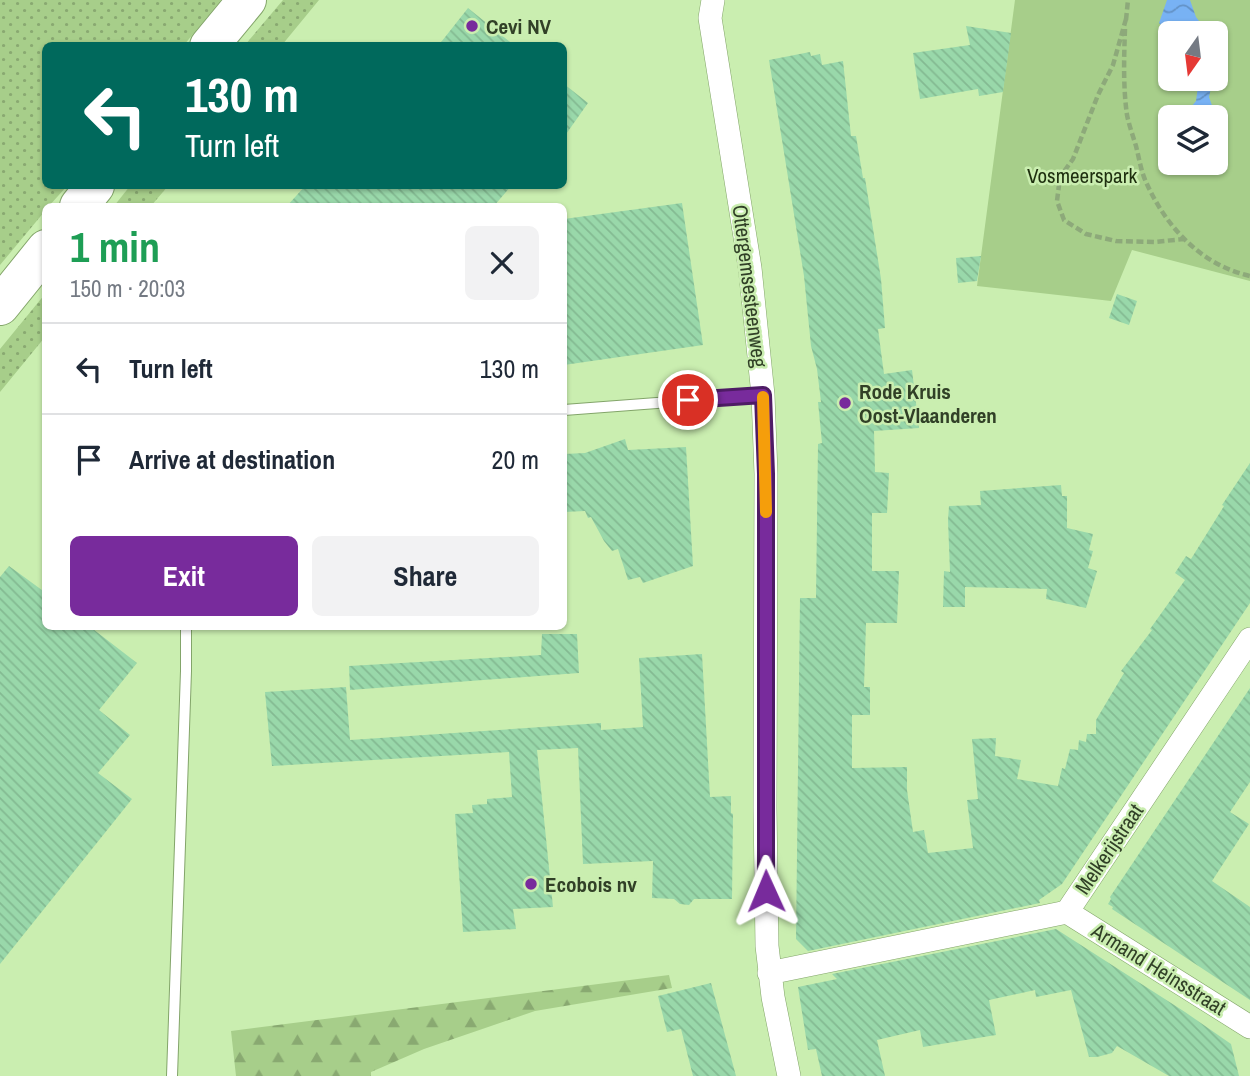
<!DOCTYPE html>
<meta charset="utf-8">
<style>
:root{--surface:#fff;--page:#f2f2f3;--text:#1f2937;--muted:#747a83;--line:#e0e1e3;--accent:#782b9c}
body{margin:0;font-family:"Archivo Narrow",sans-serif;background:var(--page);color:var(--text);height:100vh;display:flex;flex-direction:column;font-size:26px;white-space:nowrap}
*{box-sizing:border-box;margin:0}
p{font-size:23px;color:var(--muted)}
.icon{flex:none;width:38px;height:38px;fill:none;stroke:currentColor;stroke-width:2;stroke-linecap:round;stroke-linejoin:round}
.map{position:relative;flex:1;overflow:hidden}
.drawer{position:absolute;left:42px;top:203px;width:525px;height:427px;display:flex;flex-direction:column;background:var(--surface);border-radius:10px;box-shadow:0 2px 5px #0004}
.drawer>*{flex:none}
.banner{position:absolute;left:42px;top:42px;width:525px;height:147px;border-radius:10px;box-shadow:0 2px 5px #0004;background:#00695c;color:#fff;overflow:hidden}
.needle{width:46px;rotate:194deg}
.controls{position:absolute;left:1158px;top:21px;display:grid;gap:14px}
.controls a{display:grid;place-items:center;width:70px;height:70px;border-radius:10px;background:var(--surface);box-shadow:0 2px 5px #0004;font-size:35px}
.pin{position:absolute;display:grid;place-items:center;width:60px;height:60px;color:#fff;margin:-30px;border:4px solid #fff;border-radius:50%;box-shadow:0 2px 7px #0007}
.me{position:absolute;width:77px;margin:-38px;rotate:359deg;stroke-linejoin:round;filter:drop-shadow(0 0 5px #0008)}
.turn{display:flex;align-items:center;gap:24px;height:147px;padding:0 28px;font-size:32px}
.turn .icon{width:91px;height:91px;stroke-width:2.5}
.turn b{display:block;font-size:49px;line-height:60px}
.round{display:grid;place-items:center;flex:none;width:74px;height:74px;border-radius:10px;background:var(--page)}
.overview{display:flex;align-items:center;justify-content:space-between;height:119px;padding:0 28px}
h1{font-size:42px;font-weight:800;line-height:52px;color:#1e9e55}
.action{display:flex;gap:14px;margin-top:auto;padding:14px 28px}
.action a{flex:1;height:80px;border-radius:10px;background:var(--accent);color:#fff;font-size:28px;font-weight:800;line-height:80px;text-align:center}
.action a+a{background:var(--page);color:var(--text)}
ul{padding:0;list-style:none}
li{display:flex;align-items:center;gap:21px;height:91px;padding:0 28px;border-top:2px solid var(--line)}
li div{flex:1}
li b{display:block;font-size:26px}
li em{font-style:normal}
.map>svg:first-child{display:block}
.grass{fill:url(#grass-dots)}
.forest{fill:url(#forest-firs)}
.green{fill:#a7ce8a;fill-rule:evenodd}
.water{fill:url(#water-waves)}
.building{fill:url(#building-back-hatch)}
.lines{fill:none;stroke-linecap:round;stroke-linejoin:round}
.lane-casing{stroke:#83a56a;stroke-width:12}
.street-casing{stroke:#83a56a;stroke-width:24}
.highway-casing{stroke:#83a56a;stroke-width:40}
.path{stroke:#8da97a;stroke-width:4.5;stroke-dasharray:7 3.5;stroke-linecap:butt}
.lane{stroke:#fff;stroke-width:10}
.street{stroke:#fff;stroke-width:23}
.highway{stroke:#fff;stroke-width:38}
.route-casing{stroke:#4e1c65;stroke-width:18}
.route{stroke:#782b9c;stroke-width:12}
.slow{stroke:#f59e0b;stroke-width:12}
.poi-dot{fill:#782b9c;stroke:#caeeb0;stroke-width:2.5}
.labels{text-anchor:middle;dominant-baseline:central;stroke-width:5;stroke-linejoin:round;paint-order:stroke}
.poi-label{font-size:21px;font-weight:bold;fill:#314027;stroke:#caeeb0;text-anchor:start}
.park-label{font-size:21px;fill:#1e2f0f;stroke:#caeeb0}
.street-label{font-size:21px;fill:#314027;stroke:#caeeb0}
</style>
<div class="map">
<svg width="1250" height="1076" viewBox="0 0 1250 1076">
<defs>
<pattern id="grass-dots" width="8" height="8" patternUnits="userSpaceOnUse" patternTransform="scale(1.75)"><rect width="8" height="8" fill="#a7ce8a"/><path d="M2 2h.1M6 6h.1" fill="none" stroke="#89a971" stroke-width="1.8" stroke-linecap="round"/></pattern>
<pattern id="forest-firs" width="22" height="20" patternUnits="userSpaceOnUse" patternTransform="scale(1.75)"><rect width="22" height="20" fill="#a7ce8a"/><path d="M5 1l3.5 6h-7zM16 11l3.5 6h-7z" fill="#89a971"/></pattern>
<pattern id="water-waves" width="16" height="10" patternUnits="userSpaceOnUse" patternTransform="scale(1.75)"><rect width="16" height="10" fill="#78b2f4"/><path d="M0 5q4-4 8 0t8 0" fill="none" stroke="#6392c6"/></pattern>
<pattern id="building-back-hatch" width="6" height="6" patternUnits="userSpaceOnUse" patternTransform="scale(1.75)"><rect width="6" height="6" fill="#99d8aa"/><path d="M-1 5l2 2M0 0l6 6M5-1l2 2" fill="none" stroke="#84ba92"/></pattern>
</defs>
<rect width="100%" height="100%" fill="#caeeb0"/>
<path class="grass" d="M0,0H221L184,45L46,46V186H67L49,206H46L45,211L0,265Z
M283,0H319L282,45H245Z
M130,186H168L151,206H114Z
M45,294V337L0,392V349Z"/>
<path class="forest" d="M669,975L672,988L535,1011L424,1049L371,1072V1076H236L231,1031Z"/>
<path class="green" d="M1015,0H1250V281L1132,250L1111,301L977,286ZM1171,33H1216V79H1171ZM1171,117H1216V163H1171Z"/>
<path class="water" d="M1167,0H1190L1196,17L1208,33H1171V36L1159,23Z
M1199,79H1213L1209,97L1216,117H1183L1196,101Z"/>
<path class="building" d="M468,8L515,46H438Z
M966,26L1011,33L1003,92L979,96L978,89L920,99L913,53L970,45Z
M810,52L811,56L820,54L822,65L843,61L851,136H856L863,178H865L881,279L885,328L878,329L884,374L912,370L919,428L874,431L875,472L889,473L887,513H872V571H899L897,623H866L864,687H870V715H852V768L907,767V790L913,832L924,830L928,853L973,848L967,800L978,799L972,739L996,738L995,756L1021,760L1017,779L1058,786L1062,768L1065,769L1070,749L1078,750L1079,740L1086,742L1087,734H1096V720L1124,673L1121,671L1152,630L1150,629L1185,580L1175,573L1186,556L1191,559L1224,506L1222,505L1250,463V603L1062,884L1039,900L1040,903L808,951L796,939L800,598H816L818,444L822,443L818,402H821L817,369L811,346L804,276L769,60Z
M564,84L588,103L564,137Z
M305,186H511L494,206H287Z
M682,203L703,345L564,365V219Z
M981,256L977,281L958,283L956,258Z
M1117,294L1137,301L1129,325L1109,318Z
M625,439L628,450L686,447L693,566L643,583L640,577L628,580L618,549L612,551L604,541L591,517L588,518L585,511L564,512V454L585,453Z
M1061,485L1062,496H1067V528L1093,534L1089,550L1093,551L1088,568L1097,571L1086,608L1046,599L1047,589L965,587V607H943L944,571L950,572L948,520L949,506L981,505L980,491Z
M9,566L46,593V626H89L137,663L99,710L130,735L98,773L132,799L0,964V577Z
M542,634H577L579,673L350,690L349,666L541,655Z
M702,654L710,797L731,796V813L733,814L732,899H694L689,905L680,904L674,899L652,898L653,861L583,864L578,748L537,750L553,907L513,909L516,929L463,932L455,814L473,813L472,805L487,804V799L512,797L509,752L272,766L265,692L346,687L350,740L601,723V730L643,727L639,658Z
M1250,688V782L1230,812L1249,824L1212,881L1250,907V1000L1112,909L1113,907L1108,904L1111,899L1110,897Z
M1056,929L1185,1012L1231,1044L1239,1076H1169L1117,1046L1112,1053L1097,1057H1089L1071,990L1036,997L1035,990L989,1000L996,1035L923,1047L920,1030L877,1040L885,1076H822L816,1049L808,1050L798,987L837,979L832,974Z
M711,983L736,1076H693L681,1029L667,1032L658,996Z"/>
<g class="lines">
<defs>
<path id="lane" d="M564,410L763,395
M172,1076L186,671V626"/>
<path id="street" d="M713,0L710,18L750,268L763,395L766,474L765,808L767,946L773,997L789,1076
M1067,912L1250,1027
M769,973L1067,912L1250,639"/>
<path id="highway" d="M209,46L247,0
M79,206L95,186
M0,306L46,249"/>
</defs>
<use href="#lane" class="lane-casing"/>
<use href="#street" class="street-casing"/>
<use href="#highway" class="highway-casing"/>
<path class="path" d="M1126,19L1113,65L1098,95L1073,159L1060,177L1057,201L1064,220L1086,234L1116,241L1154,242L1184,239
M1126,20L1128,0
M1125,29C1124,57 1123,87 1127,115C1129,125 1133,136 1136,146C1139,158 1141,171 1146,182C1166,227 1201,265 1250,276"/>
<use href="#lane" class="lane"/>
<use href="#street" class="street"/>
<use href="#highway" class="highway"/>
</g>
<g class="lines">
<defs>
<path id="route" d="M688,400L763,395L766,474V891"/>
</defs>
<use href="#route" class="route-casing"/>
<use href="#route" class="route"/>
<path class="slow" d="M763,397L766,512"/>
</g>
<g class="poi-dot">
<circle cx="472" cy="26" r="7"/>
<circle cx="845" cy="403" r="7"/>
<circle cx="531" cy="884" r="7"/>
</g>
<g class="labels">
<g class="poi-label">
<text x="486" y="26">Cevi NV</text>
<text x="859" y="391">Rode Kruis<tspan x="859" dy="24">Oost-Vlaanderen</tspan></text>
<text x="545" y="884">Ecobois nv</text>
</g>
<g class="park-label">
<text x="1082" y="175">Vosmeerspark</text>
</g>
<g class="street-label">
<text transform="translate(750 286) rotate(83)">Ottergemsesteenweg</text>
<text transform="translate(1109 849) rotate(-56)">Melkerijstraat</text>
<text transform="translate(1159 969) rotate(32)">Armand Heinsstraat</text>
</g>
</g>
</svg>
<div class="controls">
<a><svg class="needle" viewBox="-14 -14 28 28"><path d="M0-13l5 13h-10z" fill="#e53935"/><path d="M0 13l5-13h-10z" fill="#747a83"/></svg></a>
<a><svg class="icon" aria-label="layers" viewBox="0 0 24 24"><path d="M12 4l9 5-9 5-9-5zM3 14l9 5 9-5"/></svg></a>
</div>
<div class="pin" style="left:688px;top:400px;background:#d93025"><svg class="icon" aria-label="arrive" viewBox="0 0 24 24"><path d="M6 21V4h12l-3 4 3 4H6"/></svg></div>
<svg class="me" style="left:766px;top:891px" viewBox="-20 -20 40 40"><path d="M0-17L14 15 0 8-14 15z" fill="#782b9c" stroke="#fff" stroke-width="4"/></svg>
<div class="banner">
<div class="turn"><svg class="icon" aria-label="left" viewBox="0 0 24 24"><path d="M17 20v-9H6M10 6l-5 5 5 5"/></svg><div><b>130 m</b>Turn left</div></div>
</div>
<section class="drawer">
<div class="overview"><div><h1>1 min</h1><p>150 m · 20:03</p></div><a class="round"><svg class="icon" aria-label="close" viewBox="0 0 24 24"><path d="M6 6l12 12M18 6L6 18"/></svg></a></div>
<ul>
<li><svg class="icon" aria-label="left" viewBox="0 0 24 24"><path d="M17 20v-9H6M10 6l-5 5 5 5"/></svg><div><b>Turn left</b></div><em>130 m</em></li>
<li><svg class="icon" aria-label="arrive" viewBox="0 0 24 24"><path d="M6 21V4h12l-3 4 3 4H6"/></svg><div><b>Arrive at destination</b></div><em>20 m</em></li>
</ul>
<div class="action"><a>Exit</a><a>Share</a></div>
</section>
</div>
